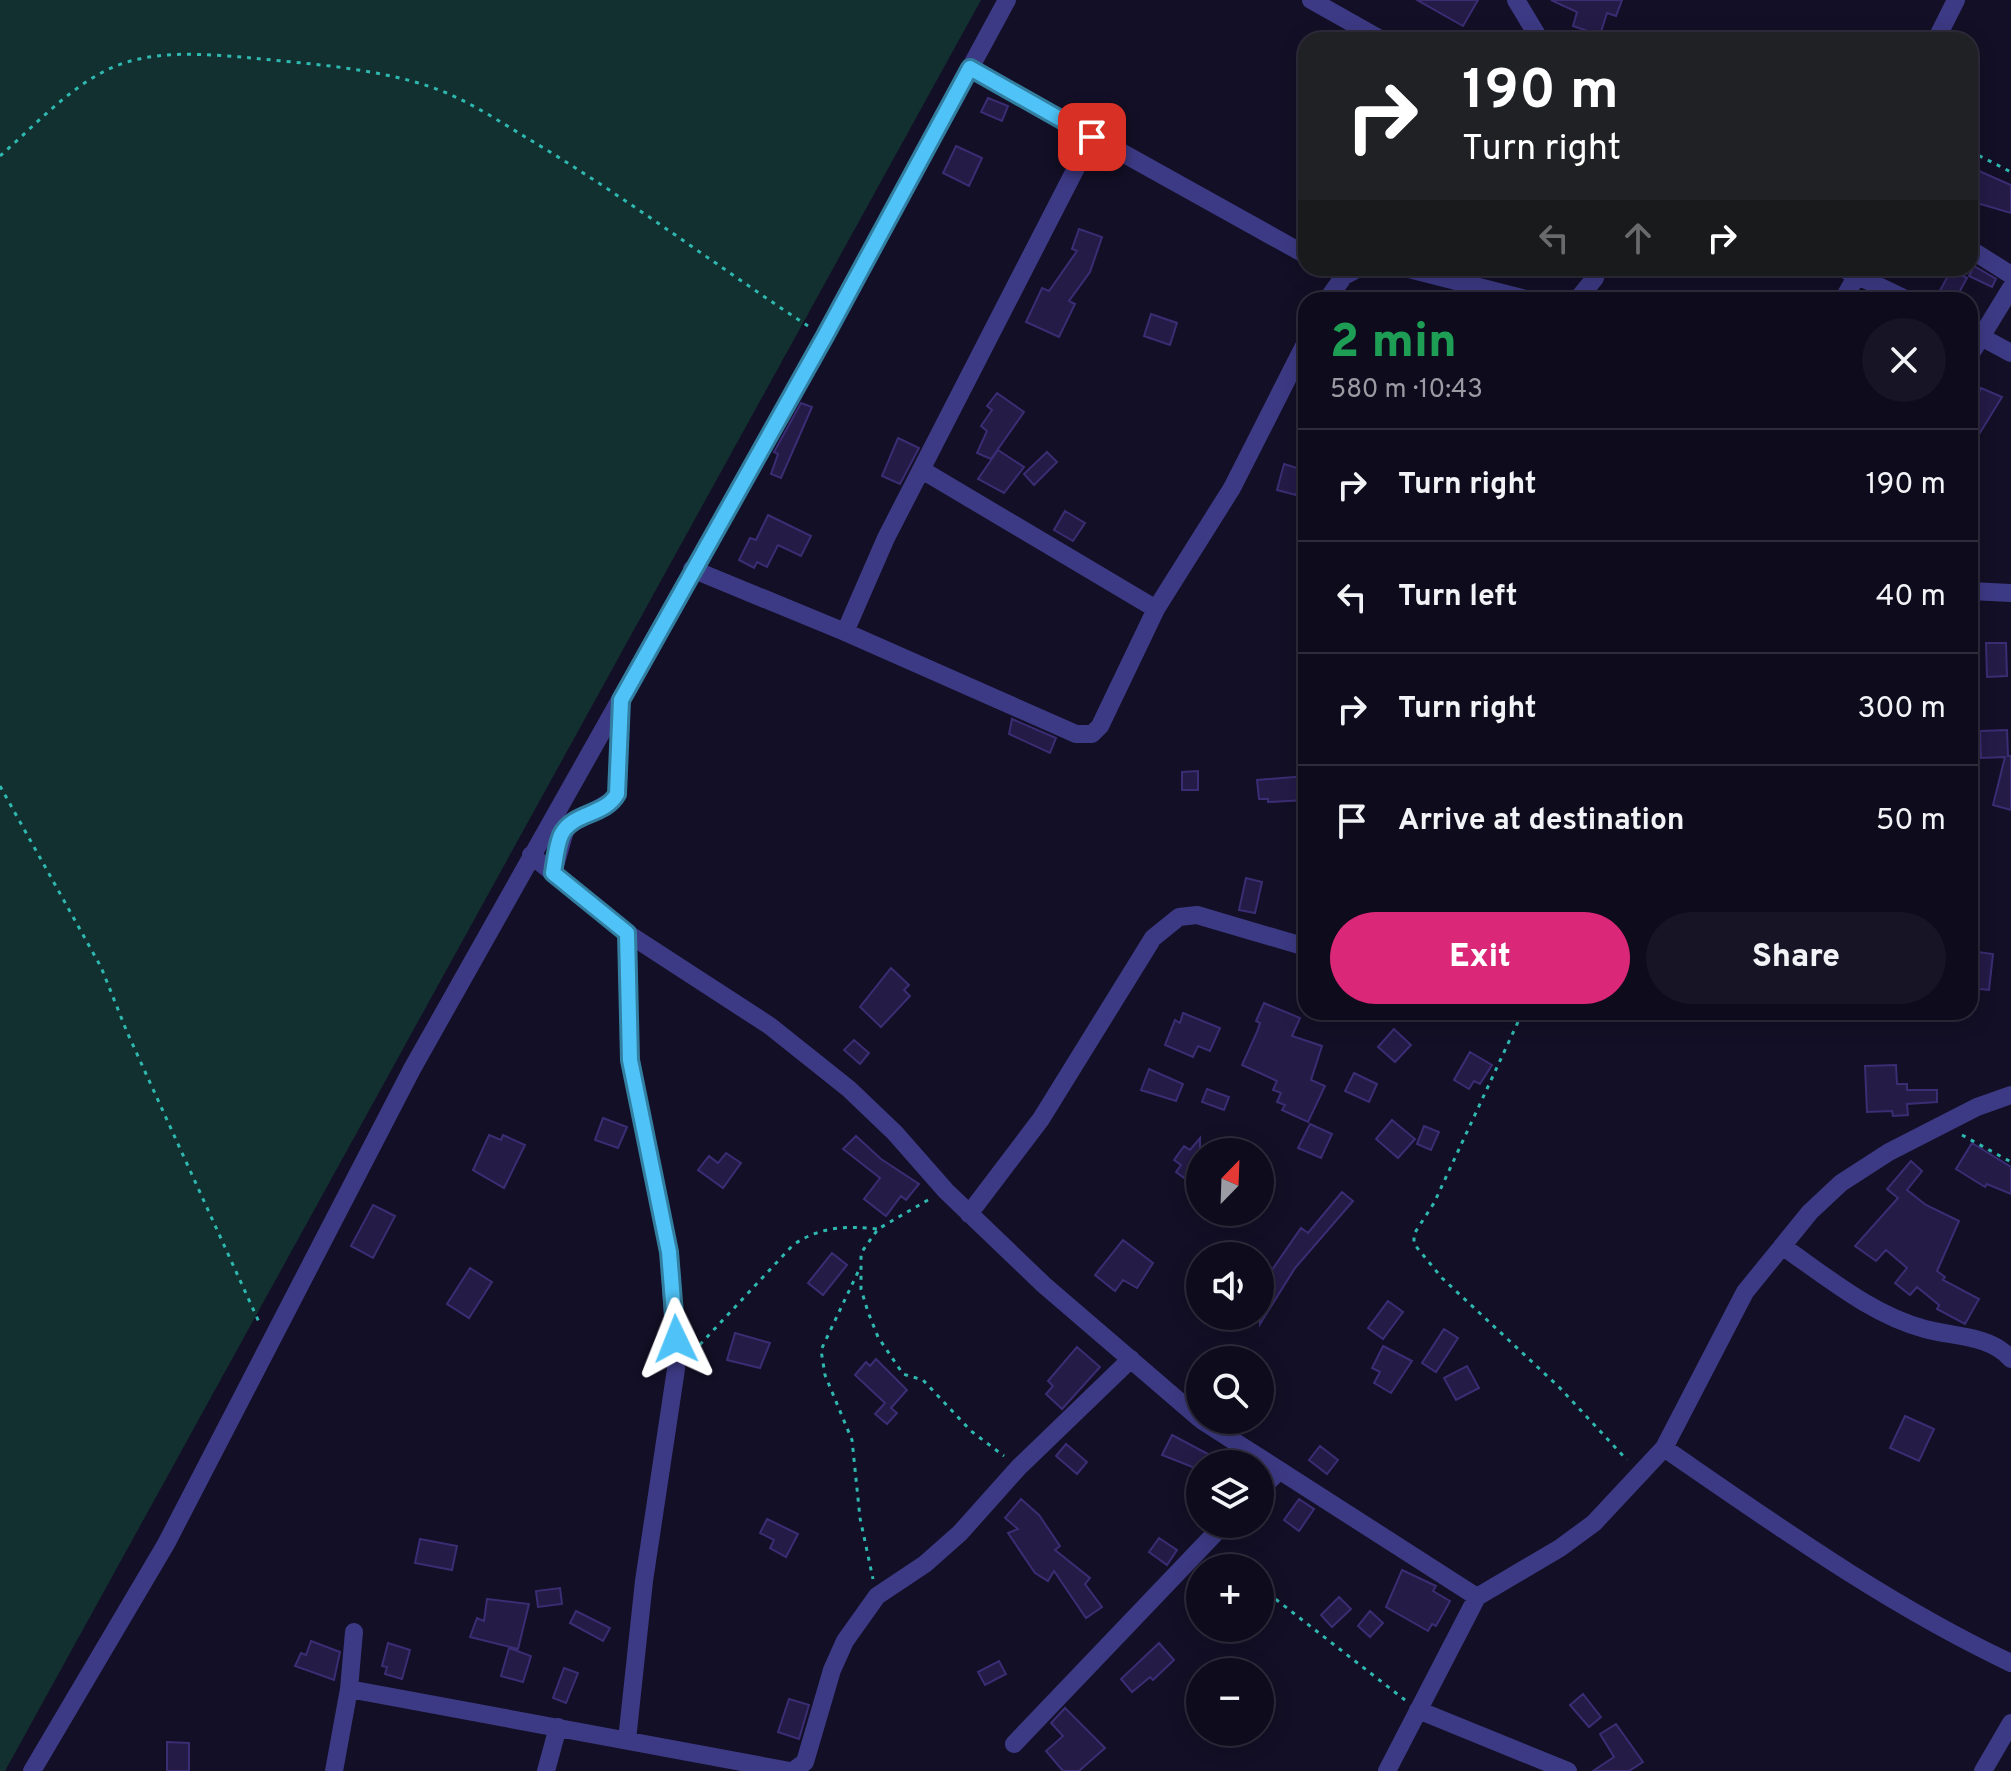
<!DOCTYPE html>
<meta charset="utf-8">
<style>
:root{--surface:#0e0b1c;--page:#171425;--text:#f1f3f6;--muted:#9b9ba3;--line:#2e2b3b;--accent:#db2777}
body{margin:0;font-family:Overpass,sans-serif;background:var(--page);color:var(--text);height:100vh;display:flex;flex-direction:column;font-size:30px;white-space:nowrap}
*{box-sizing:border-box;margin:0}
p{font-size:26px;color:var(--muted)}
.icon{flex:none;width:44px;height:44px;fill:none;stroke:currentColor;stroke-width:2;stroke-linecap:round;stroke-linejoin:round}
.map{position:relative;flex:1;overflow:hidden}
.panel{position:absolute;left:1298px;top:292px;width:680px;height:728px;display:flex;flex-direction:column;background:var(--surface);border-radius:24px;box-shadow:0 4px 20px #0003,0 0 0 2px var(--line)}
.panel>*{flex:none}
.top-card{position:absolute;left:1298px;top:32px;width:680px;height:244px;border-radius:24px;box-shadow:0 4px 20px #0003,0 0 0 2px var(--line);background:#202124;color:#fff;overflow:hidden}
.needle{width:52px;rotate:23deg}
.buttons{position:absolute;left:1186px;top:1138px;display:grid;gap:16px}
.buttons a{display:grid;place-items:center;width:88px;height:88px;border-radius:50%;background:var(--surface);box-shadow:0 4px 20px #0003,0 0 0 2px var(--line);font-size:40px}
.pin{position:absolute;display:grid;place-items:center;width:68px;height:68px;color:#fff;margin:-34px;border-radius:16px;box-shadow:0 4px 12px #0006}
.me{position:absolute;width:88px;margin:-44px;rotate:358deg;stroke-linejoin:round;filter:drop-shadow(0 0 6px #0008)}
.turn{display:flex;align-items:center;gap:28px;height:168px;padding:0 32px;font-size:36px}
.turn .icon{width:104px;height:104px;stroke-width:2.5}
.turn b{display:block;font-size:56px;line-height:68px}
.lanes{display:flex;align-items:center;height:76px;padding:0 32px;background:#0003;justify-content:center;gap:40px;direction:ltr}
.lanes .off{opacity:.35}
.round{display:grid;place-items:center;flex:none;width:84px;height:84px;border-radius:42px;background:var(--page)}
.summary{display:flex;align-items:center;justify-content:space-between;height:136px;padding:0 32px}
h1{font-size:48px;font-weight:800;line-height:60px;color:#1e9e55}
.primary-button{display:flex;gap:16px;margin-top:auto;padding:16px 32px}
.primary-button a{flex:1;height:92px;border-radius:48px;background:var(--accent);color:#fff;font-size:32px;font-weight:800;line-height:92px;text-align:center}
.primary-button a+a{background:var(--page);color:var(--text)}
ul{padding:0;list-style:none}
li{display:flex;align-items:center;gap:24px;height:112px;padding:0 32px;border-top:2px solid var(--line)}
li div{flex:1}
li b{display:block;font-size:30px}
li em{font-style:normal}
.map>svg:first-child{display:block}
.green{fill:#12302f}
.building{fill:#241b47;stroke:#3b2d73;stroke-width:2}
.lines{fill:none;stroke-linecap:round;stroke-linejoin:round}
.path{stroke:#2fb8b0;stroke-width:3;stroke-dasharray:4 6;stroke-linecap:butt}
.street{stroke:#3d3a85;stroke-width:18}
.route-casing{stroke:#337fa1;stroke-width:20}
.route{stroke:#4fc3f7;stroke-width:14}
</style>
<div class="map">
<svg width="2011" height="1771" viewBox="0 0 2011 1771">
<rect width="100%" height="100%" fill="#130f26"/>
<path class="green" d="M0,0H981L5,1771H0Z"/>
<path class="building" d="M1417,0H1478L1463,26Z
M1551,0H1622L1616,16L1607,13L1600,35L1573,26L1577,12Z
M988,98L1008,106L1002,121L981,112Z
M956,146L982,158L969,186L943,173Z
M1970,167L2011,185V213L1970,201Z
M1079,229L1102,237L1090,272L1069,301L1075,304L1059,337L1026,322L1042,288L1049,291L1077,251L1072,249Z
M1974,266L1996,279L1992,287L1969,276Z
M1951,270L1967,278L1955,300H1935Z
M1151,314L1177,323L1170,345L1144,336Z
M1981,388L2002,397L1970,449V411Z
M997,393L1024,412L991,459L977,453L987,431L981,426L992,410L987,406Z
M801,403L812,407L781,478L771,474L778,454L774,452Z
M898,438L919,448L900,484L882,476Z
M998,450L1024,467L1004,493L978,479Z
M1047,452L1057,462L1034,485L1024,474Z
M1284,464L1303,470L1296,495L1277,490Z
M1065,511L1085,523L1073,541L1054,530Z
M768,515L811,536L801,556L778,545L767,567L757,562L754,568L739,560L750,538L756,540Z
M1986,643H2006L2007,676L1987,677Z
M1012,719L1056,738L1050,753L1009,734Z
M2007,730L2008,756H2011V810L1993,805L2005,757L1981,758L1980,731Z
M1198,771V790H1182V772Z
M1306,776V800L1268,802V799H1259L1257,780Z
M1246,878L1262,882L1255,913L1239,910Z
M1970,951L1993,954L1989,990L1970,988Z
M891,968L909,985L904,990L910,996L881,1027L860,1007Z
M1264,1003L1300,1018L1292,1036L1322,1046L1311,1080L1325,1086L1308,1122L1282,1110L1285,1105L1277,1102L1281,1093L1273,1090L1277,1081L1242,1065L1257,1032L1260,1023L1256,1021Z
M1183,1013L1220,1028L1210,1051L1198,1046L1193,1057L1165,1045L1175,1020L1180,1023Z
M1394,1029L1411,1045L1395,1062L1378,1047Z
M854,1040L869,1053L860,1064L844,1050Z
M1470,1052L1492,1065L1480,1084L1474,1081L1469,1089L1454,1080Z
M1896,1065L1897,1084H1907V1090H1937V1102L1907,1104L1908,1115L1893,1116L1892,1111L1867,1112L1865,1066Z
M1149,1069L1183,1084L1176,1101L1141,1090Z
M1354,1073L1377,1084L1369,1102L1345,1091Z
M1207,1089L1229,1097L1224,1110L1202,1102Z
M603,1118L627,1127L618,1148L595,1140Z
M1392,1120L1415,1139L1398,1158L1376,1139Z
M1310,1124L1332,1134L1321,1158L1298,1148Z
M1424,1126L1439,1132L1431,1150L1417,1144Z
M489,1135L501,1140L503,1135L525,1145L504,1188L473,1170Z
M856,1136L881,1159L919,1184L906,1200L901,1196L886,1216L864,1199L880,1178L843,1149Z
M1200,1138V1171L1191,1183L1176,1172L1181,1165L1174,1160L1184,1146L1190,1150Z
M1972,1143L2011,1167V1194L1987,1184L1985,1187L1956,1169Z
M726,1153L741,1163L723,1188L698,1170L709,1156L718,1163Z
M1911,1161L1922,1171L1907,1190L1926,1205L1959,1221L1937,1271L1945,1277L1943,1280L1979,1299L1965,1324L1937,1309L1939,1305L1917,1287L1910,1295L1895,1283L1907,1268L1886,1250L1876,1261L1855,1246L1898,1198L1887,1189Z
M1342,1192L1353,1201L1295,1268L1260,1324V1273L1267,1277L1301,1228L1308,1233Z
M373,1205L395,1216L373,1258L351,1246Z
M1123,1240L1153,1263L1137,1288L1123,1280L1115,1291L1095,1275Z
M832,1253L847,1265L823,1295L808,1283Z
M470,1268L492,1282L469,1318L447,1304Z
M1388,1301L1403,1312L1383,1339L1368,1328Z
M1444,1329L1458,1338L1436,1372L1422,1363Z
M735,1333L770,1343L760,1368L727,1360Z
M1383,1346L1412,1361L1391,1393L1374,1383L1380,1372L1372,1368Z
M1077,1347L1100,1367L1062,1409L1046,1394L1053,1386L1048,1381Z
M876,1359L907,1390L891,1408L897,1413L887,1424L875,1414L885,1403L855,1375L866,1362L870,1366Z
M1467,1366L1479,1388L1456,1400L1444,1378Z
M1905,1416L1934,1429L1919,1461L1890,1448Z
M1172,1435L1208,1454L1200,1470L1162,1455Z
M1066,1444L1087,1462L1077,1474L1056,1456Z
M1320,1446L1338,1460L1327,1474L1309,1460Z
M1021,1499L1039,1515L1060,1546L1055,1550L1090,1578L1085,1584L1102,1607L1086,1618L1054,1571L1048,1581L1035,1573L1008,1533L1018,1529L1005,1518Z
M1299,1499L1314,1509L1299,1531L1284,1520Z
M767,1519L798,1534L786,1557L770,1548L774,1540L760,1533Z
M1159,1538L1177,1550L1167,1565L1149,1552Z
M420,1539L457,1546L452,1570L415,1563Z
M1402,1570L1436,1586L1433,1591L1450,1601L1436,1626L1432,1624L1428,1631L1386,1607Z
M560,1588L562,1604L538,1607L536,1591Z
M1339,1597L1351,1609L1332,1627L1321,1615Z
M487,1599L529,1604L518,1649L470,1637L477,1618L484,1621Z
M576,1611L610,1628L603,1641L570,1623Z
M1370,1611L1383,1623L1370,1637L1358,1626Z
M311,1641L340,1652L334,1680L295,1666L301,1653L306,1655Z
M388,1643L410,1650L402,1679L385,1674L387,1667L382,1666Z
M1159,1643L1174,1660L1153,1680L1150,1677L1132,1692L1121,1679Z
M509,1648L531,1656L523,1682L501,1676Z
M999,1661L1006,1674L985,1685L978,1672Z
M564,1668L578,1673L566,1703L553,1698Z
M1583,1694L1601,1717L1589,1727L1570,1705Z
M789,1699L809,1705L799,1739L778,1732Z
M1065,1708L1105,1748L1079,1771H1063L1046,1751L1063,1736L1051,1723Z
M1616,1724L1643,1762L1629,1771H1593L1614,1757L1600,1734Z
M167,1742L189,1743V1771H167Z"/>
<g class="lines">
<path class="path" d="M1970,151L2011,172
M0,156C33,127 65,92 103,72C147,48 204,54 252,58C310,64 375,68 431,87C469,100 503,124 537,144C631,201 717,266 808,326
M0,786L101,967L127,1032L259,1322
M1518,1012V1022L1434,1203L1414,1234V1244L1442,1278L1559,1387L1627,1460
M1962,1135L2011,1162
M928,1200L878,1229L861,1253V1289L868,1312L878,1337L903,1374L923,1380L971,1431L1004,1456
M858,1272L821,1350L825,1375L852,1440L860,1518L873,1579
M693,1352L793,1245C821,1226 845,1226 878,1229
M1220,1556L1236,1568
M1260,1587L1405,1700"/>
<path class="street" d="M1311,0L1382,40
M1516,0L1540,40
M1936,40L1956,0
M970,68L1306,255
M1970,249L2011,275
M1405,268L1530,300
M1841,268L1908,300
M1327,300L1344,276L1359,268
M1577,300L1595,278L1598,268
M1843,300L1857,275
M1970,331L2011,353
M1970,355L2011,288
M922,470L1156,609
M692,569L845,632L1076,734H1092L1100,726L1156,609L1232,488L1306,342
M1970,591L2011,593
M845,632L886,538L1092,137
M531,855L627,933L770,1026L849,1089L895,1133L946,1191L1044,1285L1200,1419
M553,873L566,827L613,800L617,794L621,702
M627,933L630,1060L669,1252L676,1369L644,1581L627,1740
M969,1214L1041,1119L1153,938L1179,917L1197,915L1306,947
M1782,1246C1827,1277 1872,1315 1925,1329C1954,1337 1990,1335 2011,1359
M1201,1420L1477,1597
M1664,1448C1776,1525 1888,1605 2011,1663
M1260,1490L1279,1471
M349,1689L790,1771
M1418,1710L1568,1771
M1014,1744L1224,1524
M32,1771L166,1544L412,1069L825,336L1007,0
M334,1771L349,1689L354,1632
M546,1771L558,1727
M793,1771L805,1762L832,1670L845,1641L877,1596L925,1564L960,1533L1019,1467L1131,1359
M1387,1771L1477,1597L1560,1548L1594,1523L1664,1448L1745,1292L1810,1212L1841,1183L1889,1152L1977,1107L2011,1095
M1983,1771L2011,1723"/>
</g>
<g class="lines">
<defs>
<path id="route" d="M676,1339L669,1252L630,1060L627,933L553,873C555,861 556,847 561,835C572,812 605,816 617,794L621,700L825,336L970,68L1092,137"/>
</defs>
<use href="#route" class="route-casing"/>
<use href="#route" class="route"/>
</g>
</svg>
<div class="buttons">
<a><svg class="needle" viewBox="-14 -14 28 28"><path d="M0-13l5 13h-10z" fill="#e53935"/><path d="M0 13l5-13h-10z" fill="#9b9ba3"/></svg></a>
<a><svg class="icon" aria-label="sound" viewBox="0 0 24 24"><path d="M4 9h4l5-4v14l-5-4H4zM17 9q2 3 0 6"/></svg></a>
<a><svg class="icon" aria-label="search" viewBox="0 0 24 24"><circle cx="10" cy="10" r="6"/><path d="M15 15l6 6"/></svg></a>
<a><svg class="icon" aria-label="layers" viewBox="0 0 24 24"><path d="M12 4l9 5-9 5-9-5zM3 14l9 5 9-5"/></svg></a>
<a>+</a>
<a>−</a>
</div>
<div class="pin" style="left:1092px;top:137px;background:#d93025"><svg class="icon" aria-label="arrive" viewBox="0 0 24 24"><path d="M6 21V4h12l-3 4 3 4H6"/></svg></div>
<svg class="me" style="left:676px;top:1339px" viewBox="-20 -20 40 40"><path d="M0-17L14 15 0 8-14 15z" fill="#4fc3f7" stroke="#fff" stroke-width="4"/></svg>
<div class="top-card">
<div class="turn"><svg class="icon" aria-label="right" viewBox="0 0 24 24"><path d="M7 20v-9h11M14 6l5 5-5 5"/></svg><div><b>190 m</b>Turn right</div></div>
<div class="lanes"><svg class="icon off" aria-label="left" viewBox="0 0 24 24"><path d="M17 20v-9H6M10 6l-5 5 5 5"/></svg><svg class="icon off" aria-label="ahead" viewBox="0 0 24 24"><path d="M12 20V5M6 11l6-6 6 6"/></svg><svg class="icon" aria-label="right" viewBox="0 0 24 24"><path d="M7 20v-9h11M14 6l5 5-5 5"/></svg></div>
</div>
<section class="panel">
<div class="summary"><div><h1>2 min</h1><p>580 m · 10:43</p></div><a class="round"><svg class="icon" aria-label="close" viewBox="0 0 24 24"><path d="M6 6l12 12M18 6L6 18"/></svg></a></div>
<ul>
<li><svg class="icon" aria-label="right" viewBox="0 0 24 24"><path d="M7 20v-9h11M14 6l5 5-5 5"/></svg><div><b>Turn right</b></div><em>190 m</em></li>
<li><svg class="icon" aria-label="left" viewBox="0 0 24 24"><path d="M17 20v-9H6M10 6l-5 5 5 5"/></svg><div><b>Turn left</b></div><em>40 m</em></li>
<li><svg class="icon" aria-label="right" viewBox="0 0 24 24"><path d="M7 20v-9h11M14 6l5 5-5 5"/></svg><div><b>Turn right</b></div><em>300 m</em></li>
<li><svg class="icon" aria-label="arrive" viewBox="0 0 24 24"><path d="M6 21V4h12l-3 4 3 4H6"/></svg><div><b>Arrive at destination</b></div><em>50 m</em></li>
</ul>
<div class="primary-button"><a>Exit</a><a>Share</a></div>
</section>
</div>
